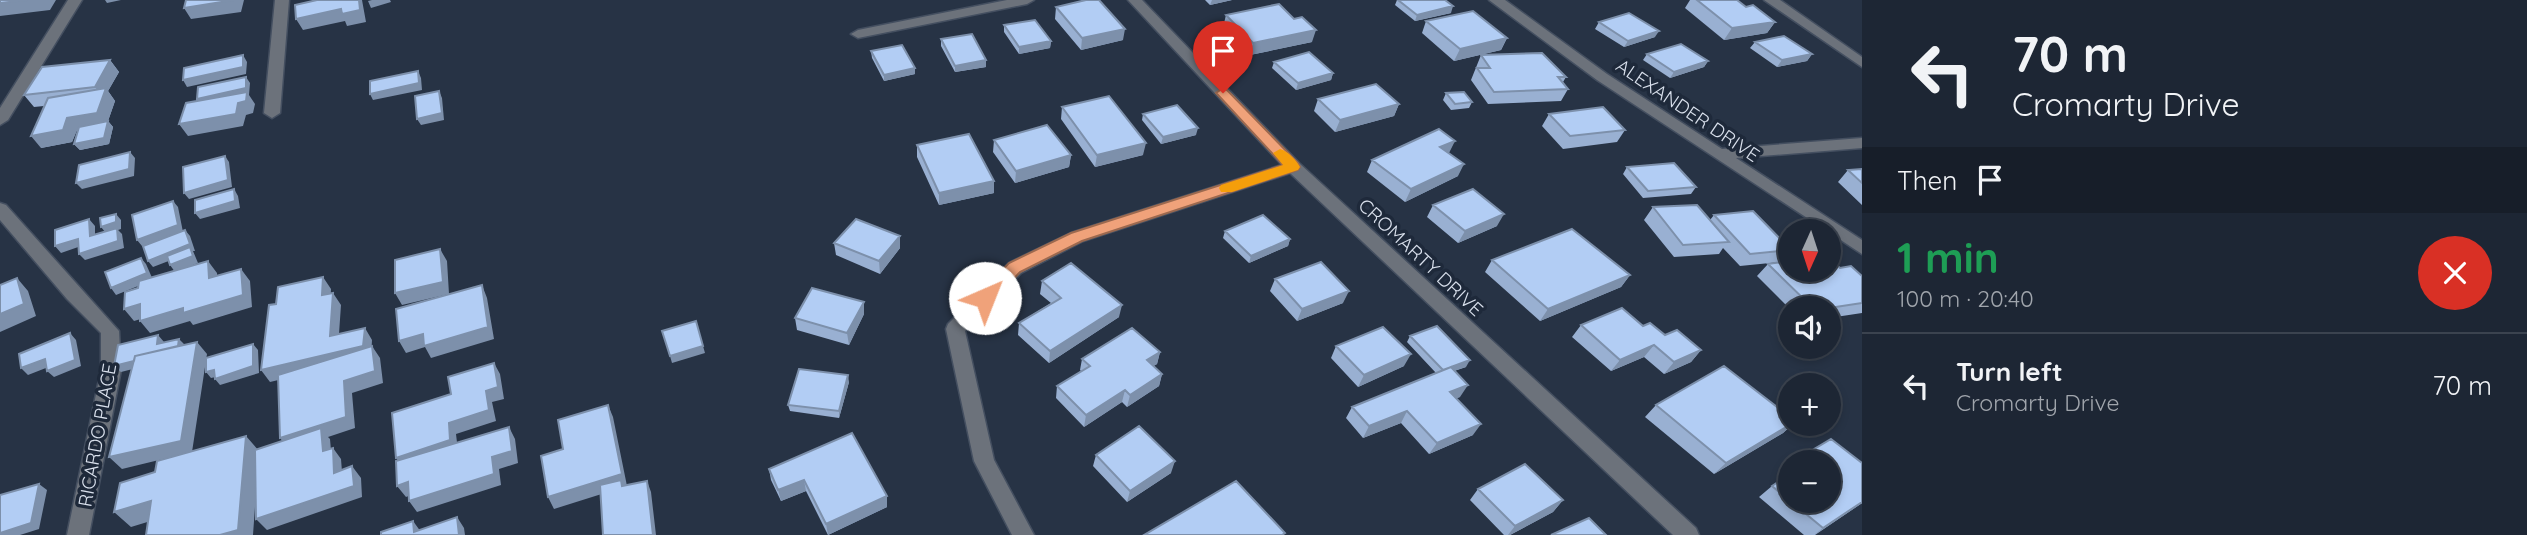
<!DOCTYPE html>
<meta charset="utf-8">
<style>
:root{--surface:#1d2634;--page:#252e3c;--text:#f1f3f6;--muted:#a0a5ac;--line:#3b434f}
body{margin:0;font-family:Quicksand,sans-serif;background:var(--page);color:var(--text);height:100vh;display:flex;flex-direction:column;font-size:26px;white-space:nowrap}
*{box-sizing:border-box;margin:0}
p{font-size:23px;color:var(--muted)}
.icon{flex:none;width:38px;height:38px;fill:none;stroke:currentColor;stroke-width:2;stroke-linecap:round;stroke-linejoin:round}
.map{position:relative;flex:1;overflow:hidden}
.details{display:flex;flex-direction:column;background:var(--surface);width:665px}
.details>*{flex:none}
.top-card{background:#1d2634;color:var(--text);overflow:hidden}
.needle{width:46px;rotate:183deg}
.tools{position:absolute;left:1778px;top:219px;display:grid;gap:14px}
.tools a{display:grid;place-items:center;width:63px;height:63px;border-radius:50%;background:var(--surface);box-shadow:0 4px 10px #0003,0 0 0 2px var(--line);font-size:35px}
.pin{position:absolute;display:grid;place-items:center;width:60px;height:60px;color:#fff;margin:-72px -30px;border-radius:50% 50% 50% 0;rotate:-45deg;box-shadow:0 0 7px #0007}
.pin .icon{rotate:45deg}
.me{position:absolute;width:77px;margin:-38px;rotate:44deg;stroke-linejoin:round;filter:drop-shadow(0 0 5px #0008)}
.turn{display:flex;align-items:center;gap:24px;height:147px;padding:0 35px;font-size:32px}
.turn .icon{width:91px;height:91px;stroke-width:2.5}
.turn b{display:block;font-size:49px;line-height:60px}
.then{display:flex;align-items:center;height:66px;padding:0 35px;background:#0003;gap:14px;font-size:26px}
.round{display:grid;place-items:center;flex:none;width:74px;height:74px;border-radius:37px;background:var(--page)}
.headline{display:flex;align-items:center;justify-content:space-between;height:119px;padding:0 35px}
h1{font-size:42px;font-weight:700;line-height:52px;color:#1e9e55}
ul{padding:0;list-style:none}
li{display:flex;align-items:center;gap:21px;height:105px;padding:0 35px;border-top:2px solid var(--line)}
li div{flex:1}
li b{display:block;font-size:26px}
li em{font-style:normal}
main{display:flex;flex:1;min-height:0}
.map>svg:first-child{display:block}
.lines{fill:none;stroke-linecap:round;stroke-linejoin:round}
.minor-casing{stroke:#444f60;stroke-width:3}
.minor{fill:#6c727b;fill-rule:evenodd}
.wall{fill:#99b0d2}
.shaded-wall{fill:#7d90ab}
.building{fill:#b2cdf4;stroke:#7d90ab;stroke-width:2}
.route{fill:#f0a27a;stroke:#9c694f;stroke-width:2}
.slow{fill:#f59e0b}
.labels{text-anchor:middle;dominant-baseline:central;stroke-width:7;stroke-linejoin:round;paint-order:stroke}
.street-label{font-size:19px;fill:#dae1ed;stroke:#1e293a}
</style>
<main>
<div class="map">
<svg width="1862" height="535" viewBox="0 0 1862 535">
<rect width="100%" height="100%" fill="#273345"/>
<g class="lines">
<defs>
<path id="minor" d="M68,0H82L8,120L0,125V108Z
M275,0H289L280,113L272,118L264,113Z
M1007,0H1034L1027,4L858,38L851,34L858,30Z
M1128,0H1142L1299,163L1696,528L1699,535H1673L1290,173L1083,241L1021,273L965,331L994,460L1034,535H1012L974,461L946,329L948,324L1009,263L1071,233L1282,165Z
M1489,0H1505L1607,74L1722,149L1862,138V148L1736,158L1862,240V254L1597,80Z
M1764,0H1780L1862,57V67Z
M0,203L6,205L119,331L121,370L89,535H67L101,370V333L67,299L0,220Z"/>
</defs>
<use href="#minor" class="minor-casing"/>
<use href="#minor" class="minor"/>
</g>
<path class="wall" d="M1205,0H1232L1210,5Z
M1397,0H1445L1451,13L1415,21L1395,5Z
M1690,0H1737L1746,7L1775,22L1767,33L1724,40L1685,8Z
M1056,7L1123,40L1081,50L1055,19Z
M1226,15L1312,42L1250,55L1223,27Z
M1426,21L1507,38L1501,50L1454,61L1422,33Z
M1599,22L1655,37L1624,47L1595,29Z
M1004,25L1051,41L1050,48L1019,54L1004,32Z
M941,39L986,60V67L955,72L941,46Z
M1755,42L1812,54L1807,61L1777,67L1750,48Z
M871,51L915,68V74L884,81L872,58Z
M1647,54L1708,61L1704,67L1670,78L1643,60Z
M1481,55L1566,77L1563,82L1568,89L1561,101L1488,104L1471,80Z
M110,60L119,72L108,91L115,101L108,121L113,127L109,144L80,150L74,144L78,130H77L72,142L41,148L44,106L34,107L24,95Z
M1274,62L1333,73L1331,80L1296,90L1272,68Z
M1446,93L1472,102L1469,108L1451,110L1443,100Z
M1318,99L1399,104L1394,116L1335,132L1314,111Z
M1062,107L1143,155L1095,167L1061,119Z
M1143,114L1196,135L1161,144L1142,120Z
M1549,114L1625,130L1617,142L1563,149L1542,126Z
M994,140L1071,155L1069,167L1015,183L993,152Z
M917,145L994,181V193L939,205L917,157Z
M1449,153L1458,176L1405,202L1367,172L1372,160Z
M1627,167L1696,187L1691,194L1643,198L1623,174Z
M1862,169V205L1838,182L1848,170Z
M1433,205L1497,226L1458,243L1427,217Z
M1653,207L1710,220L1714,215L1790,249V251L1781,262L1740,266L1723,248L1719,254L1674,257L1644,220Z
M1225,231L1290,239L1288,246L1249,263L1223,238Z
M834,243L900,248L880,274L836,255Z
M1492,260L1630,275L1621,287L1540,321L1485,272Z
M1768,264L1840,268L1862,276V313L1829,318V308H1790V309L1757,276Z
M1275,279L1343,303L1297,321L1270,291Z
M1042,281L1119,317L1049,363L1018,335L1019,323L1051,303L1040,294Z
M864,314L849,345L797,330L795,318Z
M1581,325L1643,326L1701,350L1691,362L1664,374L1644,357L1611,371L1572,337Z
M1410,336L1466,367L1454,371L1460,397L1456,398L1473,435L1429,454L1401,423L1363,438L1346,418L1352,407L1436,373L1407,342Z
M1336,346L1404,366L1358,387L1331,358Z
M1160,352L1157,364L1153,366L1162,374L1159,386L1127,407L1122,402L1084,427L1056,398L1057,386L1081,371L1080,370L1082,359Z
M849,382L839,418L790,411L788,405Z
M1656,405L1790,424H1793L1783,433L1714,474L1645,417Z
M1831,439L1862,463V503L1815,535H1804L1759,497L1772,486L1790,474V500H1829V462H1796L1801,457Z
M1096,455L1171,473L1127,502L1093,466Z
M769,469L887,496V507L828,535L806,491L781,501L771,480Z
M1478,489L1563,500L1553,512L1510,535H1504L1470,500Z"/>
<path class="shaded-wall" d="M0,0H56L50,10L0,16Z
M105,0H121L107,3Z
M234,0H244L241,12L191,19L184,8Z
M359,0H362L366,22L347,26L345,21L303,30L296,19Z
M372,0H390L391,2L371,8L368,1Z
M1212,0H1232L1210,5Z
M1453,6L1451,13L1415,21L1417,15Z
M1775,22L1767,33L1724,40L1732,28Z
M1125,29L1123,40L1081,50L1082,38Z
M1316,30L1312,42L1250,55L1253,43Z
M1659,31L1655,37L1624,47L1628,41Z
M1507,38L1501,50L1454,61L1460,49Z
M1051,41L1050,48L1019,54V47Z
M1812,54L1807,61L1777,67L1782,60Z
M243,55L247,62L246,74L187,87L183,80Z
M110,60L119,72L108,91L115,101L108,121L113,127L109,144L80,150L74,144L106,125L77,130L72,142L41,148L31,136L103,98L95,87Z
M986,60V67L955,72V66Z
M1708,61L1704,67L1670,78L1674,72Z
M915,68V74L884,81V75Z
M418,71L421,78L422,90L373,100L370,94Z
M1333,73L1331,80L1296,90L1298,83Z
M246,77L250,83L249,95L255,104L253,113L246,115L243,126L188,136L179,124L201,106L197,99Z
M439,91L442,98L444,120L421,125L417,119Z
M1399,104L1394,116L1335,132L1340,120Z
M1198,128L1196,135L1161,144L1163,137Z
M1455,141L1449,153L1440,147Z
M1146,143L1143,155L1095,167L1097,155Z
M130,152L135,158L134,176L82,189L76,183Z
M1071,155L1069,167L1015,183L1016,171Z
M225,156L229,162L232,187L189,199L184,193Z
M1464,164L1458,176L1405,202L1411,189Z
M994,181V193L939,205V193Z
M234,189L238,196L240,208L200,219L195,213Z
M173,201L178,207L183,232L142,246L137,240Z
M116,214L121,220V229L118,230L122,234L124,248L85,260L79,254L106,233L101,227Z
M1504,214L1497,226L1458,243L1465,231Z
M89,219L95,226V243L90,236Z
M185,230L190,236L195,251H193L198,263L175,272L170,265L192,252L153,267L148,261Z
M900,236V248L880,274L879,261Z
M78,239L84,245L61,253L55,246Z
M1290,239L1288,246L1249,263L1251,256Z
M440,249L447,261L449,294L402,305L395,293Z
M141,258L146,264L153,280L116,295L111,288Z
M208,261L217,273L218,291L209,278Z
M241,269L250,281L252,307L193,325L190,321L150,333L140,321Z
M1630,275L1621,287L1540,321L1548,309Z
M323,277L331,289L330,307L322,295Z
M17,278L28,291L36,316L0,332V314Z
M482,285L487,298L494,339L431,358L425,347L406,353L399,341Z
M1349,291L1343,303L1297,321L1302,309Z
M333,293L341,305L338,348L330,336Z
M864,302V314L849,345L847,333Z
M140,304L151,316L134,321L124,309Z
M1122,305L1119,317L1049,363L1050,351Z
M365,328L372,340L371,358L270,382L261,370Z
M70,333L76,340L81,366L54,377L47,371Z
M158,335L164,342L163,351L157,344Z
M179,339L185,345L184,356L121,372L114,366Z
M197,342L207,354L192,452L122,469L109,457Z
M253,344L258,350L259,373L220,385L215,379Z
M1654,345L1644,357L1611,371L1620,360Z
M372,346L380,358L383,383L352,393L355,428L328,437L330,439L332,462L289,450L280,438L344,381Z
M703,346L705,353L672,363L670,356Z
M1701,350L1691,362L1664,374L1674,362Z
M1160,352L1157,364L1144,372L1147,360Z
M1411,354L1404,366L1358,387L1364,375Z
M45,359L51,366L28,375L21,368Z
M1470,360L1466,367L1439,376L1443,370Z
M494,363L500,374L504,399L492,402L496,421L456,434L458,451L404,469L396,458L449,423L486,391Z
M214,370L220,376L211,378L206,372Z
M1162,374L1159,386L1127,407L1130,395Z
M848,375L849,382L839,418V411Z
M1468,385L1460,397L1443,404L1450,392Z
M1125,390L1122,402L1084,427L1086,415Z
M608,405L613,417L627,486L554,509L548,497Z
M1407,411L1401,423L1363,438L1369,426Z
M1481,424L1473,435L1429,454L1437,443Z
M1791,424H1793L1783,433L1714,474L1726,463Z
M509,427L515,439L518,463L499,469L501,485L417,512L409,501L492,457Z
M246,436L259,451L253,535H220Z
M333,448L341,459L343,484L334,473Z
M1175,461L1171,473L1127,502L1130,491Z
M352,466L361,478L362,497L267,530L256,519Z
M804,480L806,491L781,501L778,490Z
M647,481L651,492L656,535H653Z
M408,482L416,493L406,497L397,486Z
M39,484L47,490L39,529L20,535H0V533Z
M887,496V507L828,535L826,524Z
M1563,500L1553,512L1510,535H1508L1515,526Z
M151,501L167,516L131,527L114,512Z
M1862,502V503L1814,535L1823,528Z
M457,517L464,528L465,535H459Z
M413,521L421,532H414Z"/>
<path class="building" d="M0,0H27L0,3Z
M186,0H234L184,8Z
M317,0H359L360,10L342,14L341,9L296,19L295,5Z
M1086,0H1099L1125,29L1082,38L1056,7Z
M1398,0H1445L1453,6L1417,15Z
M1697,0H1737L1746,7L1753,5L1775,22L1732,28Z
M1279,4L1294,19L1302,17L1316,30L1253,43L1226,15Z
M1473,11L1507,38L1460,49L1426,21Z
M1629,13L1659,31L1628,41L1599,22Z
M1035,20L1051,41L1019,47L1004,25Z
M972,34L986,60L955,66L941,39Z
M1784,36L1812,54L1782,60L1755,42Z
M1681,44L1708,61L1674,72L1647,54Z
M902,45L915,68L884,75L871,51Z
M1309,52L1333,73L1298,83L1274,62Z
M1542,53L1566,77H1558L1568,89L1494,92L1477,68H1490L1481,55Z
M243,55V67L183,80L184,68Z
M110,60L95,87L24,95L42,67Z
M418,71L419,83L370,94V81Z
M246,77V88L197,99L198,87Z
M1376,84L1399,104L1340,120L1318,99Z
M106,88L97,113L67,118L63,130L31,136L48,98Z
M439,91L442,113L417,119L415,96Z
M247,92L246,101L238,103L236,114L179,124L186,103Z
M1464,92L1472,102L1455,104L1446,93Z
M1109,96L1146,143L1097,155L1062,107Z
M1177,105L1198,128L1163,137L1143,114Z
M1603,107L1625,130L1570,136L1549,114Z
M108,121L104,138L74,144L79,127Z
M1047,125L1071,155L1016,171L994,140Z
M1439,129L1455,141L1440,147L1464,164L1411,189L1372,160Z
M969,134L994,181L939,193L917,145Z
M130,152L129,169L76,183L79,165Z
M225,156L228,180L184,193L183,167Z
M1674,163L1696,187L1648,191L1627,167Z
M1862,169V183L1848,170Z
M234,189L235,201L195,213V200Z
M1473,189L1504,214L1465,231L1433,205Z
M173,201L178,225L137,240L132,215Z
M1697,205L1729,242L1683,245L1653,207Z
M1753,211L1790,249V250L1750,254L1714,215Z
M116,214V222L101,227L100,218Z
M1263,215L1290,239L1251,256L1225,231Z
M89,219L90,236L117,228L118,241L79,254L78,239L55,246V230Z
M856,219L900,236L879,261L834,243Z
M1572,229L1630,275L1548,309L1492,260Z
M185,230L190,244L148,261L143,246Z
M190,247L193,256L170,265L167,256Z
M440,249L443,282L395,293V260Z
M141,258L147,273L111,288L105,272Z
M1829,258L1840,268L1851,266L1862,276V303L1829,308H1813L1768,264L1790,261V270H1829Z
M208,261L209,278L241,269L243,295L183,313V308L140,321V304L124,309L125,292L138,288L139,281Z
M1321,262L1349,291L1302,309L1275,279Z
M1071,263L1122,305L1050,351L1019,323L1061,298L1042,281Z
M323,277L322,295L333,293L330,336L365,328L363,346L261,370L269,305L276,304L278,287Z
M17,278L24,304L0,314V285Z
M482,285L488,327L424,346L423,334L399,341L396,309Z
M812,288L864,302L847,333L795,318Z
M1622,308L1643,326L1650,323L1665,335L1677,330L1701,350L1674,362L1654,345L1620,360L1581,325Z
M696,321L703,346L670,356L662,331Z
M1437,326L1470,360L1443,370L1410,336Z
M1383,327L1411,354L1364,375L1336,346Z
M1132,328L1160,352L1147,360L1162,374L1130,395L1125,390L1086,415L1057,386L1090,366L1082,359Z
M70,333L75,360L47,371L45,359L21,368L19,354Z
M158,335L157,344L179,339L178,346L135,356L134,361L114,366L118,345Z
M197,342L181,441L109,457L135,356Z
M253,344V366L215,379L214,370L206,372V358Z
M372,346L375,371L344,381L346,417L280,438L278,375Z
M494,363L498,387L486,391L489,410L449,423L450,440L396,458L392,413L451,394L448,377Z
M1724,366L1790,417V424H1791L1726,463L1656,405Z
M1451,367L1468,385L1450,392L1481,424L1437,443L1407,411L1369,426L1352,407Z
M799,369L848,375L839,411L788,405Z
M608,405L622,474L548,497L541,456L563,449L558,420Z
M1139,426L1175,461L1130,491L1096,455Z
M509,427L512,451L492,457L494,474L409,501L408,482L397,486L396,461Z
M321,428L323,451L333,448L334,473L352,466L354,486L256,519L255,450Z
M852,433L887,496L826,524L804,480L778,490L769,469Z
M246,436L238,530L220,535H146L151,501L114,512L120,483L155,472L157,461Z
M1831,439L1862,463V502L1823,528L1772,486L1790,474V500H1829V462H1807L1801,457Z
M1525,464L1563,500L1515,526L1478,489Z
M621,480L622,486L647,481L653,535H603L600,485Z
M1236,481L1285,533L1282,535H1144Z
M39,484L31,523L0,533V495Z
M457,517L459,535H381V532L413,521L414,532Z
M1589,518L1606,535H1551Z"/>
<path class="route" d="M1223,88L1227,90L1298,163L1300,167L1298,170L1082,241L1020,272L991,303H979L977,298L979,294L1009,263L1071,233L1283,165L1218,95L1216,93Z"/>
<path class="slow" d="M1280,149C1288,151 1296,160 1300,167L1298,170L1232,192H1221L1219,188L1221,185L1283,165L1273,153Z"/>
<g class="labels">
<g class="street-label">
<text transform="translate(1688 110) rotate(34)">ALEXANDER DRIVE</text>
<text transform="translate(1421 257) rotate(43)">CROMARTY DRIVE</text>
<text transform="translate(97 435) rotate(-80)">RICARDO PLACE</text>
</g>
</g>
</svg>
<div class="tools">
<a><svg class="needle" viewBox="-14 -14 28 28"><path d="M0-13l5 13h-10z" fill="#e53935"/><path d="M0 13l5-13h-10z" fill="#a0a5ac"/></svg></a>
<a><svg class="icon" aria-label="sound" viewBox="0 0 24 24"><path d="M4 9h4l5-4v14l-5-4H4zM17 9q2 3 0 6"/></svg></a>
<a>+</a>
<a>−</a>
</div>
<div class="pin" style="left:1223px;top:93px;background:#d93025"><svg class="icon" aria-label="arrive" viewBox="0 0 24 24"><path d="M6 21V4h12l-3 4 3 4H6"/></svg></div>
<svg class="me" style="left:985px;top:298px" viewBox="-20 -20 40 40"><circle r="19" fill="#fff"/><path d="M0-13L10 11 0 6-10 11z" fill="#f0a27a"/></svg>
</div>
<section class="details">
<div class="top-card">
<div class="turn"><svg class="icon" aria-label="left" viewBox="0 0 24 24"><path d="M17 20v-9H6M10 6l-5 5 5 5"/></svg><div><b>70 m</b>Cromarty Drive</div></div>
<div class="then">Then<svg class="icon" aria-label="arrive" viewBox="0 0 24 24"><path d="M6 21V4h12l-3 4 3 4H6"/></svg></div>
</div>
<div class="headline"><div><h1>1 min</h1><p>100 m · 20:40</p></div><a class="round" style="background:#d93025;color:#fff"><svg class="icon" aria-label="close" viewBox="0 0 24 24"><path d="M6 6l12 12M18 6L6 18"/></svg></a></div>
<ul>
<li><svg class="icon" aria-label="left" viewBox="0 0 24 24"><path d="M17 20v-9H6M10 6l-5 5 5 5"/></svg><div><b>Turn left</b><p>Cromarty Drive</p></div><em>70 m</em></li>
</ul>
</section>
</main>
